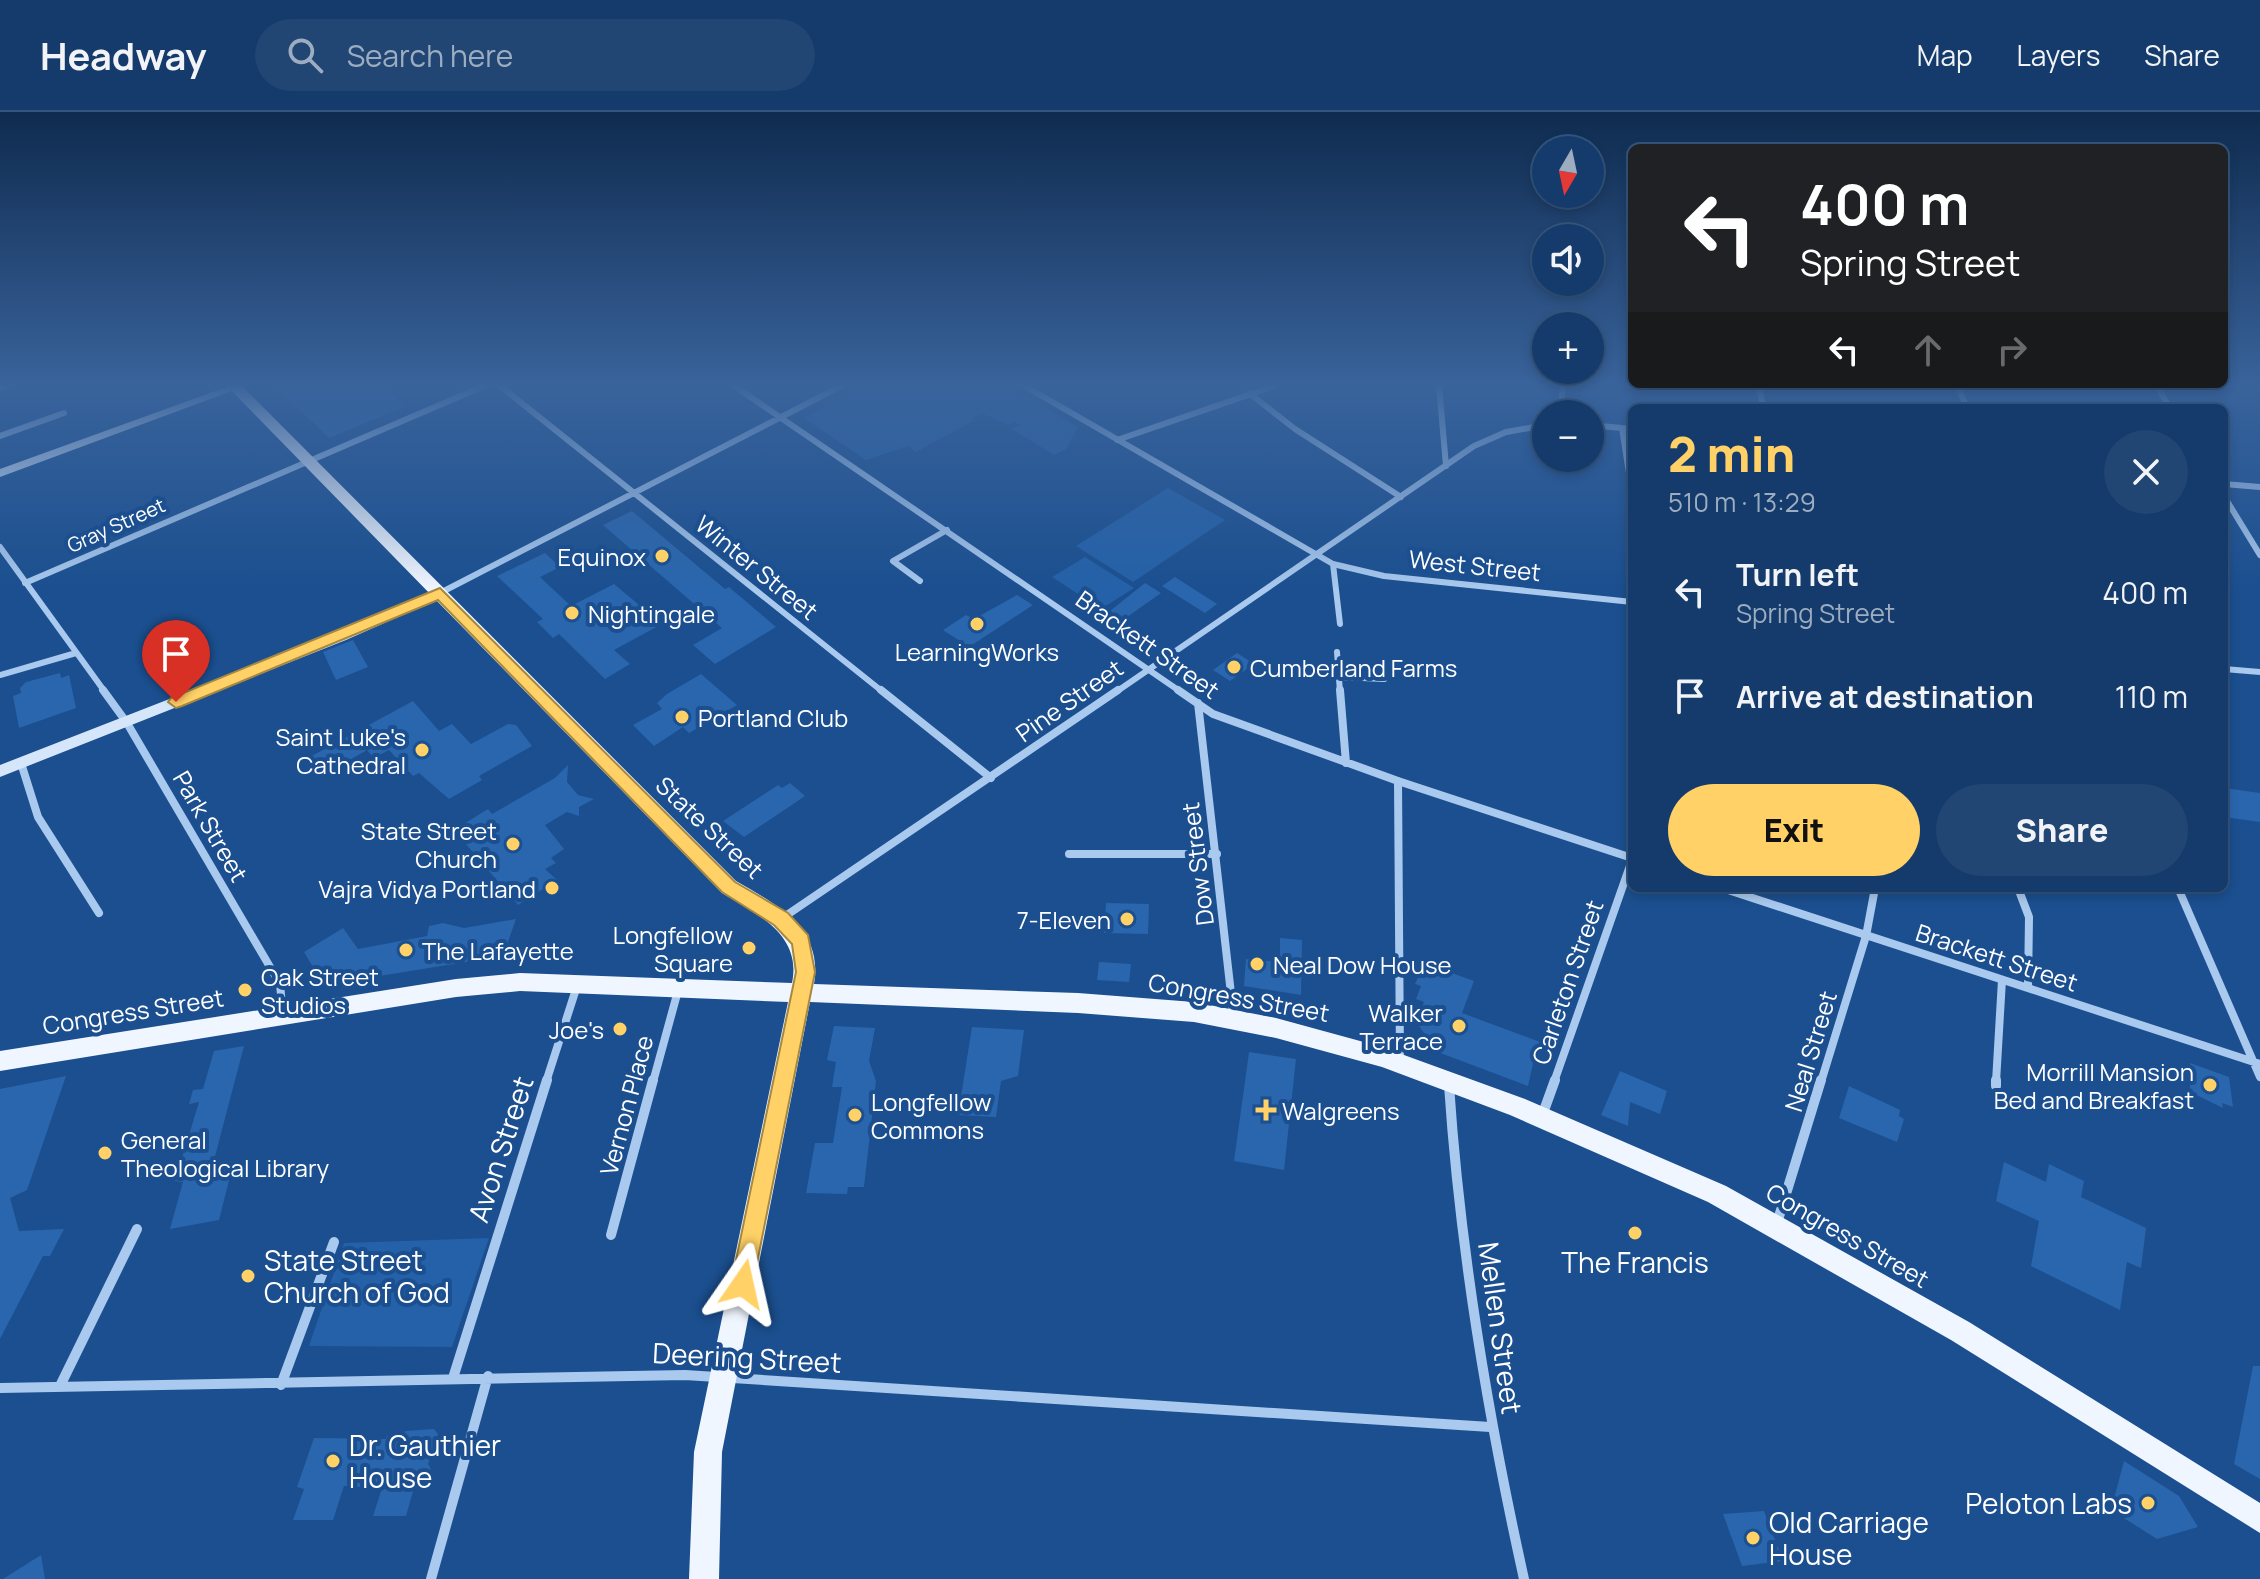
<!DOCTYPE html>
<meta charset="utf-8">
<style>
:root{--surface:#143b6b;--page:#214673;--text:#f1f3f6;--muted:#9dadc1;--line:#33557e;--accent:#ffd166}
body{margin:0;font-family:Manrope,sans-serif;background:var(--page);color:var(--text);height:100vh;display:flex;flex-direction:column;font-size:30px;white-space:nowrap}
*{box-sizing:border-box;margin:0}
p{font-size:26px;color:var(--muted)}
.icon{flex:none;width:44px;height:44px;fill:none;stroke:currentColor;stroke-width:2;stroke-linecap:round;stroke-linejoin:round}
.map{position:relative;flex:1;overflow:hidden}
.sheet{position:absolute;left:1628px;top:292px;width:600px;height:488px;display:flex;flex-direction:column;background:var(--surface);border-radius:12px;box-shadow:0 4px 12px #0003,0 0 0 2px var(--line)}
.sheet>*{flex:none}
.banner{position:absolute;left:1628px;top:32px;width:600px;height:244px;border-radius:12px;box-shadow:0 4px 12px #0003,0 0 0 2px var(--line);background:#202124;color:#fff;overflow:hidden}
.needle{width:52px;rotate:189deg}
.tools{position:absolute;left:1532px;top:24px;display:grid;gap:16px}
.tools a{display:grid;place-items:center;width:72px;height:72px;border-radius:50%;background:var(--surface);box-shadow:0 4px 12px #0003,0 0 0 2px var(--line);font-size:40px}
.pin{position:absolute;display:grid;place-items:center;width:68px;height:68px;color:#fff;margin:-82px -34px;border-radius:50% 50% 50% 0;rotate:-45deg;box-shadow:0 0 8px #0007}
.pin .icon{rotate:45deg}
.me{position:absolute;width:88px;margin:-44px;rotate:11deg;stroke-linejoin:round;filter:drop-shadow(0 0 6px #0008)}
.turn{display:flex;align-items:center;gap:28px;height:168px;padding:0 40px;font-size:36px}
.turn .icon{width:104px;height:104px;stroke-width:2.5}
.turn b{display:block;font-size:56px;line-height:68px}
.lanes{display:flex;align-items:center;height:76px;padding:0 40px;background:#0003;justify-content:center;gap:40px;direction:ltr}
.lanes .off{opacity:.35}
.round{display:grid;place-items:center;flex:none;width:84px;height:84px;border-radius:42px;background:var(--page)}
.headline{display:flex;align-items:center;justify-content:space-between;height:136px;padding:0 40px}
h1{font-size:48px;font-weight:800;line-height:60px;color:var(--accent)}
.primary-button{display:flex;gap:16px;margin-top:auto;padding:16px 40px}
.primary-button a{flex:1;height:92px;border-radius:48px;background:var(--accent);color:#111;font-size:32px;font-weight:800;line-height:92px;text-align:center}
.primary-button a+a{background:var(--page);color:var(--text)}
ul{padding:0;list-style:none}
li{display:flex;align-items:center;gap:24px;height:104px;padding:0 40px}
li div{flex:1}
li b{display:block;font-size:30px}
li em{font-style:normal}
header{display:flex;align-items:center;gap:48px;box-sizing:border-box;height:112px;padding:0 40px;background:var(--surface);border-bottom:2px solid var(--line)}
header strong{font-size:38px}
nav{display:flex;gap:44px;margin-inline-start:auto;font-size:28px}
.search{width:560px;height:72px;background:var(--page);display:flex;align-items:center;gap:20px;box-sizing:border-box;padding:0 28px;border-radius:44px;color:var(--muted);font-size:30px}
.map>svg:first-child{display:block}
.green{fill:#2461a8}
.building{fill:#2a66ad}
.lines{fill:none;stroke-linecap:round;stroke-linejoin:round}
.street-far2{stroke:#a9c9ee;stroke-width:6}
.street-far1{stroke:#a9c9ee;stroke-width:8}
.street{stroke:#a9c9ee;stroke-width:10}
.secondary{fill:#d6e6fa;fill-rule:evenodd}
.primary{fill:#f0f6ff;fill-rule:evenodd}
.route{fill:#ffd166;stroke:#a68842;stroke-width:2}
.poi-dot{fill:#ffd166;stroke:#1b4f8f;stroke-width:3}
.labels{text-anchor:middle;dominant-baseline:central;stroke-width:8;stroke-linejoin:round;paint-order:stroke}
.far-street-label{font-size:20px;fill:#fff;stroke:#1b4f8f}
.poi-label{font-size:24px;fill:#fff;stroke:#1b4f8f;text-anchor:end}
.street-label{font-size:24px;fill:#fff;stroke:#1b4f8f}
.near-street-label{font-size:28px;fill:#fff;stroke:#1b4f8f}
.near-poi-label{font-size:28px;fill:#fff;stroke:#1b4f8f;text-anchor:start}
</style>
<header>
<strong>Headway</strong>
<div class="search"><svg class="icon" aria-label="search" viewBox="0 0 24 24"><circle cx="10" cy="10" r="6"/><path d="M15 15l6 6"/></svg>Search here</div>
<nav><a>Map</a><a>Layers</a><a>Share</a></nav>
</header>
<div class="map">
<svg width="2260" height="1467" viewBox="0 0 2260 1467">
<rect width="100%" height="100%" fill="#1b4f8f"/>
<path class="green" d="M864,273H1007L1078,315L1066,337L1054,343L1012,317L1020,313L1015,310L1008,313L982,301L972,306L975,308L916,340L908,334L866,348L804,306Z
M1168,376L1225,408L1133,470L1076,434Z
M1085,445L1134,476L1101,497L1052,465Z
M489,1126L452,1235L309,1234L344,1131Z"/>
<path class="building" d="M274,273H381L405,294L329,326Z
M632,399L725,477L729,475L776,515L715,552L693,533L722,516L603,413Z
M545,441L560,455L540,465L571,494L614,472L662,512L614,538L630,552L605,567L559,522L553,526L537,510L543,507L497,464Z
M1175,465L1217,492L1205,501L1162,474Z
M1145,471L1161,481L1113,515L1100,507Z
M1017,483L1033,493L969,535L943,518L966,503L974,507Z
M353,528L368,555L336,568L323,540Z
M1237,541L1254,552L1230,569L1213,558Z
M60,561L61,566L69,563L76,596L19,616L13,584L21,581L20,576L26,570Z
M701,562L737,593L689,621L683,615L654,634L633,613L662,597L657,591L667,582Z
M413,589L439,619L452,612L471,632L508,612L516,613L532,634L479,664L482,668L449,687L419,661L413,664L389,638L374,646L367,638L322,664L308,646Z
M568,653L567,670L578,683L594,687L579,695V704L567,700L545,713L564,737L551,746L556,751L545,757L557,768L518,793L454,718L488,697L492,702L555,666Z
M790,671L805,684L744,725L723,709L778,673L782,676Z
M2224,676L2260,681V710L2224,705Z
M1106,791L1149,792L1148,822L1104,821Z
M516,807L503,844L330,872L320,867L304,840L343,816L358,837L427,824L429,814L443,811L464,816Z
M1280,826L1302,828L1301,883L1244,874L1246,847L1280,850Z
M1099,850L1131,852L1129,870L1097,868Z
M1424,851L1474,869L1462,901L1543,931L1539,944L1535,943L1528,974L1427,936L1430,929L1416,910L1424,890L1416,887L1421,874L1415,872Z
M834,914L875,916L869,949L876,969L864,1075H848L847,1082L806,1081L815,1031H833L842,975H832L836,950L827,948Z
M972,915L1024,918L1018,964L1001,969L996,1005L958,1003Z
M244,934L213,1052L234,1049L219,1108L170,1117L183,1070L175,1069L199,990L189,992L193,978L203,977L214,939Z
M1249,940L1296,947L1284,1058L1234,1049Z
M2190,951L2229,965L2233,995L2222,991L2223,996L2190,980Z
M1620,959L1667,979L1660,1002L1630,990L1628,1014L1601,1003Z
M66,964L27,1078L10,1086L19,1119L64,1117L50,1144H43L0,1227V977Z
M1849,974L1900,998L1899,1004L1904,1007L1897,1030L1839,1006Z
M2004,1050L2046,1070L2049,1052L2084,1069L2081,1085L2146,1116L2141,1156L2127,1150L2120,1198L2031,1154L2039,1109L1996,1089Z
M2253,1254H2260V1367L2234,1352Z
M434,1317L438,1322L428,1352L431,1357L421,1376H414L406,1404H373L382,1376L344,1374L333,1408H293L304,1377L297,1375L314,1326L386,1327L387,1324L403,1325L405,1319Z
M2124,1349L2179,1384L2198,1415L2157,1427L2111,1398Z
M1764,1399L1783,1449L1742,1454L1723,1402Z
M41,1443L45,1467H3Z"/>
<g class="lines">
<path class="street-far2" d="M499,273L883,580
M733,273L1181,580
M1023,273L1333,452L1384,464L1632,490
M1439,273L1446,354
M1758,273L1764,296
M1957,273L1967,296
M2156,273L2170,296
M0,276L8,273
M1249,281L1295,317L1401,385
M1560,302L1563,273
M1590,313L1632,317
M1622,316L1632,380
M0,324L64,301
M1117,328L1277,273
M2224,372L2260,375
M2224,384L2260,443
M0,435L105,580
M1333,452L1340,512
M920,469L893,449L947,418
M25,471L486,273
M440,481L843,273
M1337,540L1340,580
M2224,557L2260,560
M0,563L76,541
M1340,565L1384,567
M1116,580L1474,334L1506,320L1546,313"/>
<path class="street-far1" d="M103,578L127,611L280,872L283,904
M881,578L991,666
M1178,578L1213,602L1398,669L1632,746
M1340,578L1346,651
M1198,591L1234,908
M21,651L38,705L99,801
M1398,669L1400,950
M1069,742H1217
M1722,776L2260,952
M2018,776L2029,805L2028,876
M2178,776L2260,965
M781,807L1118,578
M546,970L577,874
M653,970L679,875
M1554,970L1632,748
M1821,970L1866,824L1875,776
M1996,970L2002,868"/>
<path class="street" d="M1449,973C1460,1139 1488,1305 1524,1467
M1996,974V968
M1542,1004L1555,968
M1777,1111L1821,968
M611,1123L653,968
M453,1266L547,968
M281,1273L334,1130
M60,1274L137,1117
M0,1276L685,1263L1490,1315
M431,1467L488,1264"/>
<path class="secondary" d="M232,273H248L0,365V357Z
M440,477L447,481L445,484L346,528L0,665V653L336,522Z"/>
<path class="primary" d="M226,273H241L736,769C776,792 824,817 814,872L1078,881L1194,890L1276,906L1382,935L1525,987L1726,1074L1969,1210L2260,1391V1421L1951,1228L1708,1090L1510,1003L1382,955L1276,926L1194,910L1078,901L810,890L722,1340L719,1467H689L694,1340L788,890L520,879L456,885L0,959V939L456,867L520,861L792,871C802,822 757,802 722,781Z"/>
</g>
<linearGradient id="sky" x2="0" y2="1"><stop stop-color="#0f2b4f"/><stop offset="0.57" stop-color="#39639b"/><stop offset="1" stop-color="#39639b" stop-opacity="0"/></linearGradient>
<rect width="2260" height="478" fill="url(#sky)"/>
<path class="route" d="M440,476L735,770L788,801L808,823L815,860L751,1181L743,1184L735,1181L731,1172L796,860L792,832L774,813L722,780L438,488L182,594L176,596L168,590L171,586Z"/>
<g class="poi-dot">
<circle cx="662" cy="444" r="8"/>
<circle cx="572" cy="501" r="8"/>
<circle cx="977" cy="512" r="8"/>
<circle cx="1234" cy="555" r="8"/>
<circle cx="682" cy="605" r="8"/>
<circle cx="422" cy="638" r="8"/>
<circle cx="513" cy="732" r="8"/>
<circle cx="552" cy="776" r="8"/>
<circle cx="1127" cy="807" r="8"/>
<circle cx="749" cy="836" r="8"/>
<circle cx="406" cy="838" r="8"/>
<circle cx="1257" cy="852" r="8"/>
<circle cx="245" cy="878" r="8"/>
<circle cx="1459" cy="914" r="8"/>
<circle cx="620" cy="917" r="8"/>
<circle cx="2210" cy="973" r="8"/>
<path d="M1262 986h8v8h8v8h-8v8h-8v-8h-8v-8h8z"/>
<circle cx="855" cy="1003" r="8"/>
<circle cx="105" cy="1041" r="8"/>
<circle cx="1635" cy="1121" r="8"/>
<circle cx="248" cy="1164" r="8"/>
<circle cx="333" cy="1349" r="8"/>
<circle cx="2148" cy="1391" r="8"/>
<circle cx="1753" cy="1426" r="8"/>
</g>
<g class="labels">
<g class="far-street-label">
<text transform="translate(116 413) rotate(-24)">Gray Street</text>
</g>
<g class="poi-label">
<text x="646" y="444">Equinox</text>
<text x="588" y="501" text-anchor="start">Nightingale</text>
<text x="977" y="539" text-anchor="middle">LearningWorks</text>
<text x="1250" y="555" text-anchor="start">Cumberland Farms</text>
<text x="698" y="605" text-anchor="start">Portland Club</text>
<text x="406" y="624">Saint Luke's<tspan x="406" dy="28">Cathedral</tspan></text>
<text x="497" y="718">State Street<tspan x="497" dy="28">Church</tspan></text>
<text x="536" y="776">Vajra Vidya Portland</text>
<text x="1111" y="807">7-Eleven</text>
<text x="733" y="822">Longfellow<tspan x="733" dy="28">Square</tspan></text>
<text x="422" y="838" text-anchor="start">The Lafayette</text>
<text x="1273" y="852" text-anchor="start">Neal Dow House</text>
<text x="261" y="864" text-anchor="start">Oak Street<tspan x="261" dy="28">Studios</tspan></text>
<text x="1443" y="900">Walker<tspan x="1443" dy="28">Terrace</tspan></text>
<text x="604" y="917">Joe's</text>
<text x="2194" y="959">Morrill Mansion<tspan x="2194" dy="28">Bed and Breakfast</tspan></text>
<text x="871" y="989" text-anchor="start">Longfellow<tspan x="871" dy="28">Commons</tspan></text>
<text x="1282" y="998" text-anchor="start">Walgreens</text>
<text x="121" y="1027" text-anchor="start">General<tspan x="121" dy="28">Theological Library</tspan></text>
</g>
<g class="street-label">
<text transform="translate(1475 453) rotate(6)">West Street</text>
<text transform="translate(757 455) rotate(39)">Winter Street</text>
<text transform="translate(1148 532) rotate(35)">Brackett Street</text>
<text transform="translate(1069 588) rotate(-35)">Pine Street</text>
<text transform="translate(211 714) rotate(60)">Park Street</text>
<text transform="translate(710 715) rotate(43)">State Street</text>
<text transform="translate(1197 752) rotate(-97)">Dow Street</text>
<text transform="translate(1997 845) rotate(18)">Brackett Street</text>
<text transform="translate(1567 870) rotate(-71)">Carleton Street</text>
<text transform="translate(1239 885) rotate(10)">Congress Street</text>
<text transform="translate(133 899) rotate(-9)">Congress Street</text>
<text transform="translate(1810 939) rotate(-73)">Neal Street</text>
<text transform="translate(626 993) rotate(-75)">Vernon Place</text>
<text transform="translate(1848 1123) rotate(30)">Congress Street</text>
</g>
<g class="near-street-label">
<text transform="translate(500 1037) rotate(-72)">Avon Street</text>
<text transform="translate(1501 1216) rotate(82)">Mellen Street</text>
<text transform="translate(747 1245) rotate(3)">Deering Street</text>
</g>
<g class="near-poi-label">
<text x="264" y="1148">State Street<tspan x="264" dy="32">Church of God</tspan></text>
<text x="1635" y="1150" text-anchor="middle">The Francis</text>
<text x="349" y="1333">Dr. Gauthier<tspan x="349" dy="32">House</tspan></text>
<text x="2132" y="1391" text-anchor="end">Peloton Labs</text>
<text x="1769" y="1410">Old Carriage<tspan x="1769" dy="32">House</tspan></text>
</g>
</g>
</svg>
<div class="tools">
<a><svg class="needle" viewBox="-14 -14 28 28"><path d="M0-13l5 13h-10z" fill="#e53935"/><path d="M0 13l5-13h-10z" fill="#9dadc1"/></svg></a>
<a><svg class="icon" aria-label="sound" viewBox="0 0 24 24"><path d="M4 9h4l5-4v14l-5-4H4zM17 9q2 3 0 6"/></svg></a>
<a>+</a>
<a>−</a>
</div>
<div class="pin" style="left:176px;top:590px;background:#d93025"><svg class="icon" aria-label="arrive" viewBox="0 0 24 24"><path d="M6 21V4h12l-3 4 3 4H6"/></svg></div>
<svg class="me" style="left:743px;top:1172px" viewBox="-20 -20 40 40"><path d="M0-17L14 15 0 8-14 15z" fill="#ffd166" stroke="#fff" stroke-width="4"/></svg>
<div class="banner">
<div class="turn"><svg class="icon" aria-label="left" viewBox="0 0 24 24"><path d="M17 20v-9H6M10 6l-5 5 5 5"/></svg><div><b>400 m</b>Spring Street</div></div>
<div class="lanes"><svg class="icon" aria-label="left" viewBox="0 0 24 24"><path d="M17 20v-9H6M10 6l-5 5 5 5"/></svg><svg class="icon off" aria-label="ahead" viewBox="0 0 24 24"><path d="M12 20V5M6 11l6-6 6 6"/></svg><svg class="icon off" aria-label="right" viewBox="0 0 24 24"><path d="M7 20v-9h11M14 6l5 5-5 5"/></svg></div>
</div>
<section class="sheet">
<div class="headline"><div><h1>2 min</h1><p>510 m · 13:29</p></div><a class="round"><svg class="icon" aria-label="close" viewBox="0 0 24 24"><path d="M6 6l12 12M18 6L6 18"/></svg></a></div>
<ul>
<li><svg class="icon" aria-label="left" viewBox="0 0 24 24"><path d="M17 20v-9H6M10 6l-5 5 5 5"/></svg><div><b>Turn left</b><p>Spring Street</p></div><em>400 m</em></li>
<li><svg class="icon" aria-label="arrive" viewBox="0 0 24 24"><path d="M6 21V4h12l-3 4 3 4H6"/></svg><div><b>Arrive at destination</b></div><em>110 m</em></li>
</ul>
<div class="primary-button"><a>Exit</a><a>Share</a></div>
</section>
</div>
